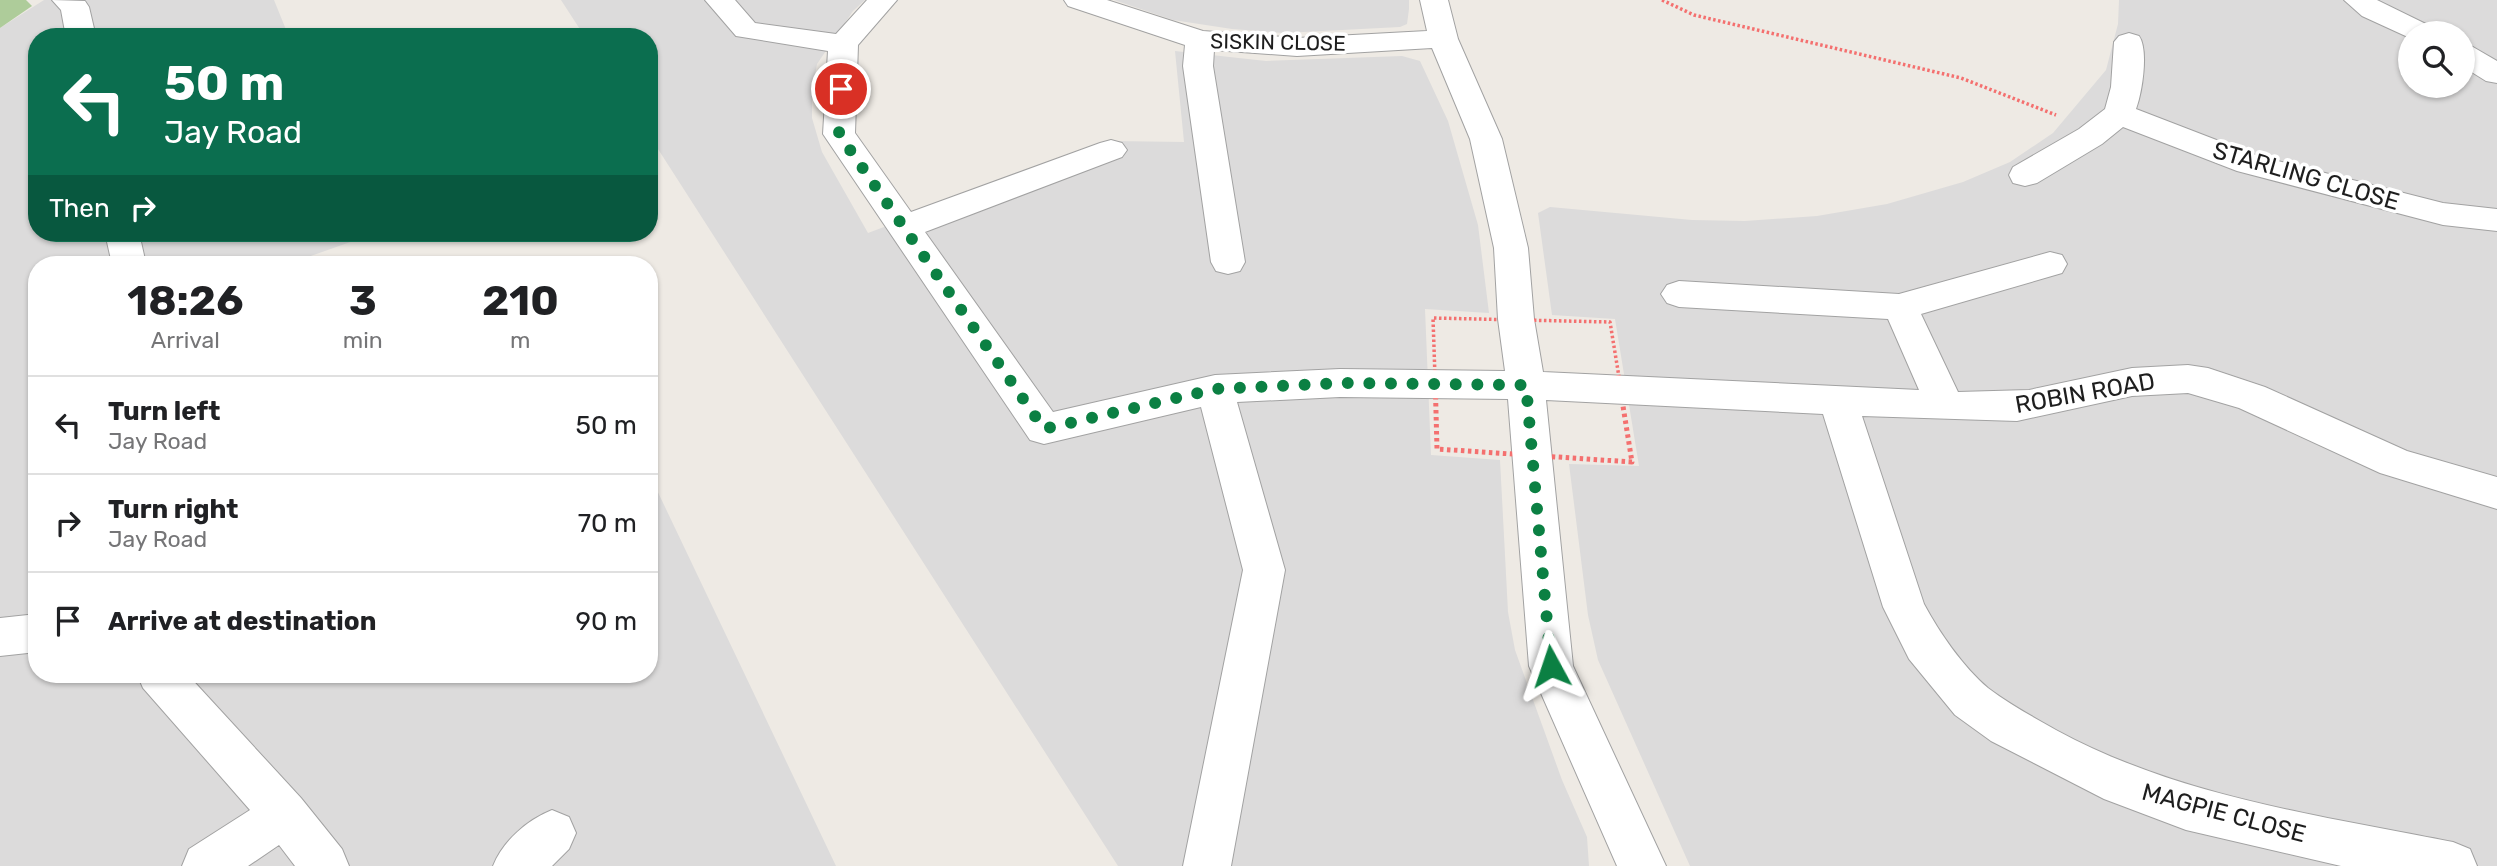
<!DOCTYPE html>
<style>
:root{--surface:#fff;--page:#f2f2f2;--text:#202124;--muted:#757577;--line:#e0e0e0}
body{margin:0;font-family:Rubik,sans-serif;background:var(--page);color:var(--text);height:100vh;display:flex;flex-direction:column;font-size:26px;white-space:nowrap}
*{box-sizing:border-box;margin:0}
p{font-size:23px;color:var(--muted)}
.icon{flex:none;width:38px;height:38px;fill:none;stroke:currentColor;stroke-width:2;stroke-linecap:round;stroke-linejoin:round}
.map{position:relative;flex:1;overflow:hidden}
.panel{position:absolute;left:28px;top:256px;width:630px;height:427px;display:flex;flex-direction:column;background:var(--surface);border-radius:28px;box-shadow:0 2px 5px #0004}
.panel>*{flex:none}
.guide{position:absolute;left:28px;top:28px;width:630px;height:214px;border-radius:28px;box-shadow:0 2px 5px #0004;background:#0b6e4f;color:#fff;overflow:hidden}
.controls{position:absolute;left:2398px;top:21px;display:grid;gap:14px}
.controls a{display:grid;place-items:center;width:77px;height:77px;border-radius:50%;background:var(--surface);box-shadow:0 2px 5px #0004;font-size:35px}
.pin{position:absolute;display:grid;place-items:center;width:60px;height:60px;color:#fff;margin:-30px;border:4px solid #fff;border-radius:50%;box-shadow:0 2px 7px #0007}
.me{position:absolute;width:77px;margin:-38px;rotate:355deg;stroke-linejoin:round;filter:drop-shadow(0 0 5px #0008)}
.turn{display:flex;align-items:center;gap:24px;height:147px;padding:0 21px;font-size:32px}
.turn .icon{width:91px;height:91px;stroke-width:2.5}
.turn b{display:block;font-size:49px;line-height:60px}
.then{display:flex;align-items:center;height:66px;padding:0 21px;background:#0003;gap:14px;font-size:26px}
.eta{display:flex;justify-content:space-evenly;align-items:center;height:119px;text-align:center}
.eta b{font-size:42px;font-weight:700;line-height:49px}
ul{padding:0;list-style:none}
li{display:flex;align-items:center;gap:21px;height:98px;padding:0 21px;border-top:2px solid var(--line)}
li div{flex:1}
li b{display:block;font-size:26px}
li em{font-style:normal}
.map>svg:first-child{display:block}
.residential{fill:#dcdbdb;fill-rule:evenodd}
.forest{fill:#aecc9a}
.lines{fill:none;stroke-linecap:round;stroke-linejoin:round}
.minor-casing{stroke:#a2a2a2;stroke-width:2}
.path-far1{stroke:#f4706f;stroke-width:3.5;stroke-dasharray:2.5 2.5;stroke-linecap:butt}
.path{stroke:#f4706f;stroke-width:5;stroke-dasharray:3.5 3.5;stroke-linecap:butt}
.minor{fill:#fff;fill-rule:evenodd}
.route{stroke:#0b8043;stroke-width:12;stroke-dasharray:0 21.6}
.labels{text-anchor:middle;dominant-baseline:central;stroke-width:7;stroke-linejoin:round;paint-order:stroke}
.far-street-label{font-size:21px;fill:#1e1e1e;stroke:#fff}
.street-label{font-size:24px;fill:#1e1e1e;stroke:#fff}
</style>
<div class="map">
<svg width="2497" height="866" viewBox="0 0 2497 866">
<rect width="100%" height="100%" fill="#eeeae4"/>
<path class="residential" d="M44,0H274L289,37H37V233H376L288,264H37V674H649V490L655,486L836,866H0V28Z
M561,0H865L853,11L817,64L812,91V118L822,152L868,233L1112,141L1184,142L1175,51L1266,61L1402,56L1420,61L1448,121L1478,225L1489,313L1425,309L1431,455L1500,460L1508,612L1515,650L1562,780L1587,837L1589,866H1118L649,135V37H585Z
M1114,0H1409V9L1407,24L1400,27L1284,33L1232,29L1173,20Z
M2119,0H2497V866H1690L1598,660L1588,615L1569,464L1639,466L1615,319L1552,315L1538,213L1550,207L1692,220L1745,221L1817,216L1887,204L1963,182L2010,162L2053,133L2106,70L2118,24ZM2410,33H2462V86H2410Z"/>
<path class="forest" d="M0,0H26L32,6L0,28Z"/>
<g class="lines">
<defs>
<path id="minor" d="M52,0L85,1L89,7L96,37H66L61,10Z
M705,0H735L755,23L836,34L867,0H897L858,45L855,133L911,212L1100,143L1111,140L1122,143L1127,150L1122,157L925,232L1053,412L1215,375L1340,369L1505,371L1498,319L1494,248L1470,139L1432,48L1297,56L1214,50L1213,66L1245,262L1240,271L1228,274L1216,271L1211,262L1183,66L1185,45L1068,6L1064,0H1107L1203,31L1297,38L1427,31L1420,0H1448L1458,39L1502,139L1528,248L1534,319L1543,372L1919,390L1888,319L1679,307L1667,303L1661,294L1667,285L1679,281L1899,294L2050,252L2062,255L2067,264L2062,273L1921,314L1958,392L2029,390L2132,368L2188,365L2208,368L2265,387L2407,451L2497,477V509L2380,473L2239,408L2188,393L2132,396L2017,421L1862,416L1924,604C1939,632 1963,667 1988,688C2009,704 2033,717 2056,730C2179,797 2318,815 2453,842L2470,849L2477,866H2341L2186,830L2104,799L1991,741L1955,715L1909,659L1883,607L1823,414L1546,400L1573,666L1666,866H1617L1529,666L1508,399L1340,397L1237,402L1285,570L1231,866H1183L1243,570L1201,407L1044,444L1030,440L823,134L828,51L736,36Z
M2344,0H2377L2432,27L2437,33H2410V38L2362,16Z
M2129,33L2139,36C2149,50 2142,93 2136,109L2258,156L2443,203L2497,209V231L2443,225L2237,171L2123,127L2102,144L2037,183L2025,186L2013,183L2009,175L2013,167L2079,129L2105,109L2111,87L2114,42L2119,36Z
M2462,44L2473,47L2497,61V83L2486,81L2462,66Z
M105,233H139L146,264H112Z
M37,614V652L0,656V618Z
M137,674H187L301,798L342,849L349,866H295L279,845L248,866H182L189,849L250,810L143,688Z
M552,810L569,817L576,833L569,849L552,866H493C503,841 527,820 552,810Z"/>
</defs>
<use href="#minor" class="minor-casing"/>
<path class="path-far1" d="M1662,0L1694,15L1961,78L2056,115
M1435,377L1433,318L1610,322L1619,377"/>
<path class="path" d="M1435,375L1437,449L1632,462L1618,375"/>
<use href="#minor" class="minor"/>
</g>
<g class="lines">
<path class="route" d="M841,89L839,134L1044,429L1215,389L1340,383L1526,385L1551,666"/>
</g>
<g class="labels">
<g class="far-street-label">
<text transform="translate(1278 42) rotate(1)">SISKIN CLOSE</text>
</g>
<g class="street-label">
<text transform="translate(2306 176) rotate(16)">STARLING CLOSE</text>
<text transform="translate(2085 393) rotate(-10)">ROBIN ROAD</text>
<text transform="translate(2224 813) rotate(15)">MAGPIE CLOSE</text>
</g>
</g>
</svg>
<div class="controls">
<a><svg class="icon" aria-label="search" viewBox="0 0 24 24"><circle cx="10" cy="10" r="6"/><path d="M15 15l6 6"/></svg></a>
</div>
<div class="pin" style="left:841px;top:89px;background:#d93025"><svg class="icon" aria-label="arrive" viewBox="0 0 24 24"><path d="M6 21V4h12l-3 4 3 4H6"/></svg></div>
<svg class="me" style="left:1551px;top:666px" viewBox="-20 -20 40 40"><path d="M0-17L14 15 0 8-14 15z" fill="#0b8043" stroke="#fff" stroke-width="4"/></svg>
<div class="guide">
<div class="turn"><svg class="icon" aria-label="left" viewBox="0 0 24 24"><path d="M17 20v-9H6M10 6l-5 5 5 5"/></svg><div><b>50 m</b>Jay Road</div></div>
<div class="then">Then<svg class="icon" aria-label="right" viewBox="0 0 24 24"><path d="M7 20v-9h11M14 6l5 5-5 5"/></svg></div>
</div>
<section class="panel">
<div class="eta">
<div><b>18:26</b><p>Arrival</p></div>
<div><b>3</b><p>min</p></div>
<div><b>210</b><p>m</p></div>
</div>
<ul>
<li><svg class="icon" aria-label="left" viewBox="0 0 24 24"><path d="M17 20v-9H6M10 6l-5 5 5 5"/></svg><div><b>Turn left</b><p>Jay Road</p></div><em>50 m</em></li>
<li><svg class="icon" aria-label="right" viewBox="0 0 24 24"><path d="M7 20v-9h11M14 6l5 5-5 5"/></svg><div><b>Turn right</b><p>Jay Road</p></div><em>70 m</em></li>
<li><svg class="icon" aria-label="arrive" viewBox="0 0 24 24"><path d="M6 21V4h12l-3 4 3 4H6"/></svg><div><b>Arrive at destination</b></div><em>90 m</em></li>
</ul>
</section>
</div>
